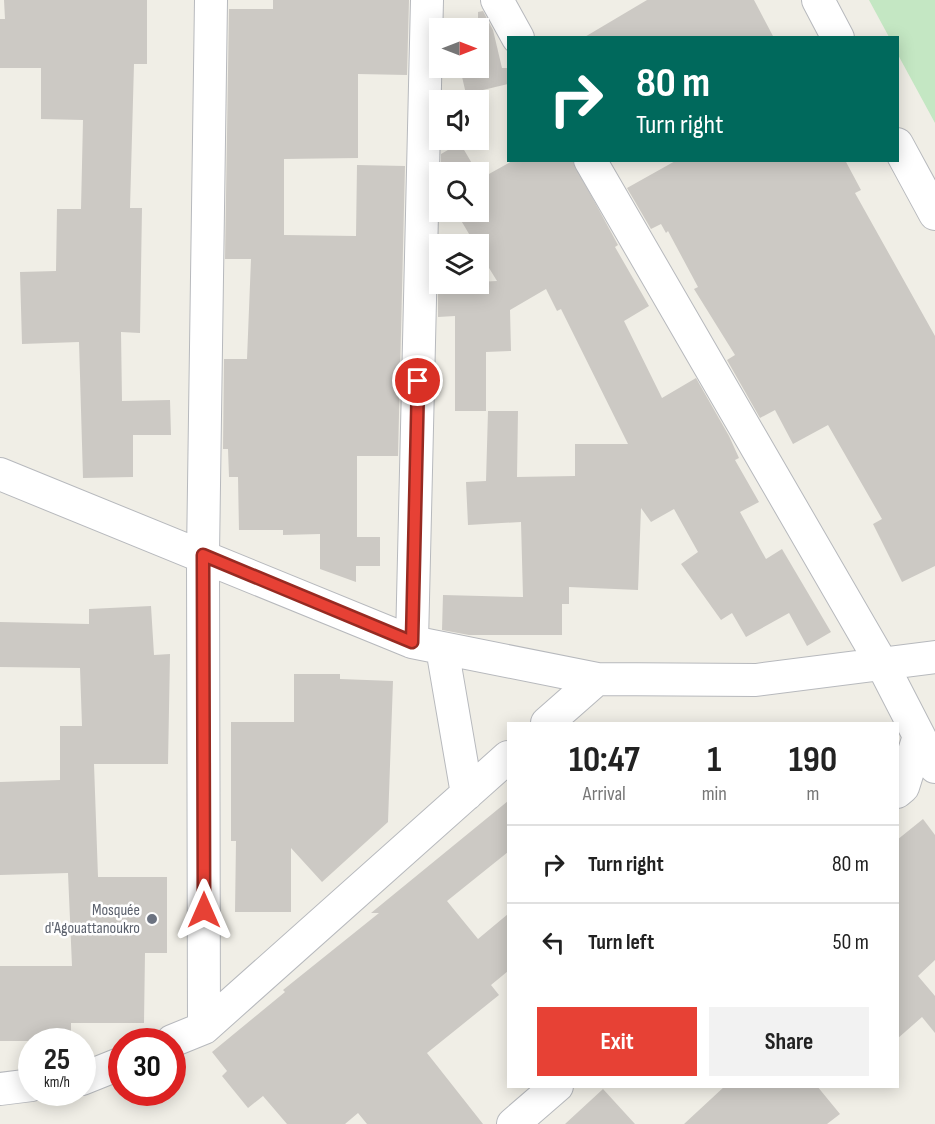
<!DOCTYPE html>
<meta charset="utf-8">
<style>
:root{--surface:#fff;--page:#f2f2f2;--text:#222;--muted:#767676;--line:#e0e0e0;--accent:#e74135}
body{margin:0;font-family:"Sofia Sans Condensed",sans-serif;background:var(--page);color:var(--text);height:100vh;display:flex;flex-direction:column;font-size:22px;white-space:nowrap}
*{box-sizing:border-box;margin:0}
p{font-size:20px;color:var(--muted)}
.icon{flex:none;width:33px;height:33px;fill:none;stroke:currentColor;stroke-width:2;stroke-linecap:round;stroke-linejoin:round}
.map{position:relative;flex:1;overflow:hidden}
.sheet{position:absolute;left:507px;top:722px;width:392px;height:366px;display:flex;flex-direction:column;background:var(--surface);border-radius:0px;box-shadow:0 3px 15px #0003}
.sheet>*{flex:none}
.top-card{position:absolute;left:507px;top:36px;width:392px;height:126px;border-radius:0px;box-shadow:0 3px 15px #0003;background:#00695c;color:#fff;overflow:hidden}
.needle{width:39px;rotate:90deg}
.fabs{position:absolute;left:429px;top:18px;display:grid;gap:12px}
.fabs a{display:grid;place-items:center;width:60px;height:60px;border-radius:0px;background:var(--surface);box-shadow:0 3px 15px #0003;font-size:30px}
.speed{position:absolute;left:18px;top:1028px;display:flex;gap:12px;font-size:30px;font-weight:700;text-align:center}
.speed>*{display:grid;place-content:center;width:78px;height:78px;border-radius:50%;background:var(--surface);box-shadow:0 3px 15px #0003;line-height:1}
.speed small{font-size:15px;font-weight:400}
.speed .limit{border:9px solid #d22;background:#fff;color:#111}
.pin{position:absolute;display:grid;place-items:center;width:51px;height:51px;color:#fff;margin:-26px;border:3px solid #fff;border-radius:50%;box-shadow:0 2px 6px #0007}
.me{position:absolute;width:66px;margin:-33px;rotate:0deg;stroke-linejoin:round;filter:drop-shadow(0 0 4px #0008)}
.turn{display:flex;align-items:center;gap:21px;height:126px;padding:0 30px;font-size:27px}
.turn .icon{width:78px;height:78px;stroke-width:2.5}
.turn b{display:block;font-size:42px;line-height:51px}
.eta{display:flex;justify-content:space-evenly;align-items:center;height:102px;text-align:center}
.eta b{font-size:36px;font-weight:700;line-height:42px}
.cta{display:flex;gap:12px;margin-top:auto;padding:12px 30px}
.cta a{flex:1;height:69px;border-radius:0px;background:var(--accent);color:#fff;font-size:24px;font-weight:700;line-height:69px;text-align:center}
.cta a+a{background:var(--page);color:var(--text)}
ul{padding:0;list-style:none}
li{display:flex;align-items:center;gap:18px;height:78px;padding:0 30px;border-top:2px solid var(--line)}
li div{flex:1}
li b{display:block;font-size:22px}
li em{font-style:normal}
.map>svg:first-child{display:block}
.green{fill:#c4e7c3}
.building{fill:#ccc9c4}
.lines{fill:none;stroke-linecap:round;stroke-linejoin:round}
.minor-casing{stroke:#b7b9bd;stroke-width:34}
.minor{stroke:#fff;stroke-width:32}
.route-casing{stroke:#962a22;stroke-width:15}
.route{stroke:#e74135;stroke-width:10}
.worship-dot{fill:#6b7280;stroke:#fff;stroke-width:2}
.labels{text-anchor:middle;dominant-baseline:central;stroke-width:5;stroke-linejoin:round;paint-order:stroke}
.worship-label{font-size:16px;fill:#5b616d;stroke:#fff;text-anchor:end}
</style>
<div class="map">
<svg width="935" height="1124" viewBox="0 0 935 1124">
<rect width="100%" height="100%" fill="#f0eee6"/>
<path class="green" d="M869,0H935V123L897,53V38L889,37Z"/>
<path class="building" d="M4,0H147V64H134L130,208H142L140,333L121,332L122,401L170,400L171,435H133V477L83,478L79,342L22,344L20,272L56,271L57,209H81L83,120L41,119V68H0V19H5Z
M273,0H409L407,75L358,74V158L284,159V235L356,236L357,165L405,166L398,456H357V537H380V566H356V582L320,569V534L283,535V530H239L238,477H229L228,449H223L224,359H247L251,259H225L229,9H273Z
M647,0H754L774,38H583Z
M483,11L493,30L502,68H508V84L466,94L460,68H478V12Z
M460,143L477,172H441V154Z
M514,160H572L618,245L615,247L649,306L624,321L662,398L696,378L729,436L739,458L735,460L759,502L740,512L766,559L782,549L831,632L807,646L789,613L746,637L732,613L721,620L681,564L698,552L674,509L651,522L641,508L638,590L569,587V604H562V635H469L442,630L443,595L523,597L521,522L468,525L466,482L486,481L488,411H518L517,477L575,476V444H628L561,309L557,311L546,289L510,310L511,351L486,352V411H455V316L438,317V284L497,281L478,250V244H475L456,212H478V176L480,179Z
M677,160H845L861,190L855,193L935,336V566L902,582L873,524L882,519L828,425L793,444L775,410L760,418L727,360L735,355L694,289L698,287L668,231L666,233L661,224L651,229L627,188Z
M151,606L154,655L170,654L168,764H94L98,877H167V953H145L144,1023H71V1041H0V966H72L68,873L0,875V782L60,780V726H82L80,668L0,667V622L89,624V609Z
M294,674H340V679L393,681L388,822L322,882L291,848V912H235L236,841H231V722H294Z
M508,801V852L447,901L478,939L508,914V971L491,985L499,995L427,1053L483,1124H367L358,1113L345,1124H287L263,1096L248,1108L222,1076L227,1071L212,1052L285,992L283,990L379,913H371Z
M923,819L935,835V960L918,976L935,996V1033L922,1017L897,1039V840Z
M725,1086H817L840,1114L827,1124H684Z
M603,1089L635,1124H565Z"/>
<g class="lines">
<defs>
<path id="minor" d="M497,0L518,38
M818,0L838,38
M897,144L935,214
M590,160L882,664L935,767
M0,474L412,642L597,679L756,680L935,657
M412,642L427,0
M442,648L467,794
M547,723L597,679
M897,792L903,787L919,736
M204,1028L203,555L211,0
M172,1041L204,1028L508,757
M82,1079L122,1063
M0,1089L32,1085
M513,1124L557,1086"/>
</defs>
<use href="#minor" class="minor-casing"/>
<use href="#minor" class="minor"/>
</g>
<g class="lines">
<defs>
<path id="route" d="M204,910L203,555L412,642L418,381"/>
</defs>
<use href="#route" class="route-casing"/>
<use href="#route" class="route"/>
</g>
<circle class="worship-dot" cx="152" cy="919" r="6"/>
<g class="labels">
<g class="worship-label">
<text x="140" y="910">Mosquée<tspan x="140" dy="18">d'Agouattanoukro</tspan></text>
</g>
</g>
</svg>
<div class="fabs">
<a><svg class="needle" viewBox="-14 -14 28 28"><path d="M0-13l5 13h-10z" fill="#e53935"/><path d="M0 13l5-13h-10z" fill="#767676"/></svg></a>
<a><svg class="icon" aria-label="sound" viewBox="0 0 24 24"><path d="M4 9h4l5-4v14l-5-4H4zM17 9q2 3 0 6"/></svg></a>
<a><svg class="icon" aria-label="search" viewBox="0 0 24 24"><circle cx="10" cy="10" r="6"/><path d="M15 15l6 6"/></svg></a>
<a><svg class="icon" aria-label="layers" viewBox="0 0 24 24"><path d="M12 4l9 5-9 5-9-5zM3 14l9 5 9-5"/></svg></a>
</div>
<div class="speed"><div>25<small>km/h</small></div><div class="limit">30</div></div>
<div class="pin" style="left:418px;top:381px;background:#d93025"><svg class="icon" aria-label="arrive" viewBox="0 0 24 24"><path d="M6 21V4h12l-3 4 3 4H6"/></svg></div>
<svg class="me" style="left:204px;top:910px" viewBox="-20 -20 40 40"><path d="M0-17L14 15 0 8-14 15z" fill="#e74135" stroke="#fff" stroke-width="4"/></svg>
<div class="top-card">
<div class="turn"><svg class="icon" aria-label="right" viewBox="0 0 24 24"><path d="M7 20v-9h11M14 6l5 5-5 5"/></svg><div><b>80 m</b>Turn right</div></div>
</div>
<section class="sheet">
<div class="eta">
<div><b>10:47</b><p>Arrival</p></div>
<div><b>1</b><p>min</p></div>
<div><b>190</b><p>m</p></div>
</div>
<ul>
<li><svg class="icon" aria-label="right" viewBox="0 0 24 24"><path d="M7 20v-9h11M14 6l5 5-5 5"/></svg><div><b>Turn right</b></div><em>80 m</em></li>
<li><svg class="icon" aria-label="left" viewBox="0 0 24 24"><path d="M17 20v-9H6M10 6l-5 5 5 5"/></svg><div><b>Turn left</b></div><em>50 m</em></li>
</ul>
<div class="cta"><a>Exit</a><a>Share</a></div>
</section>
</div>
